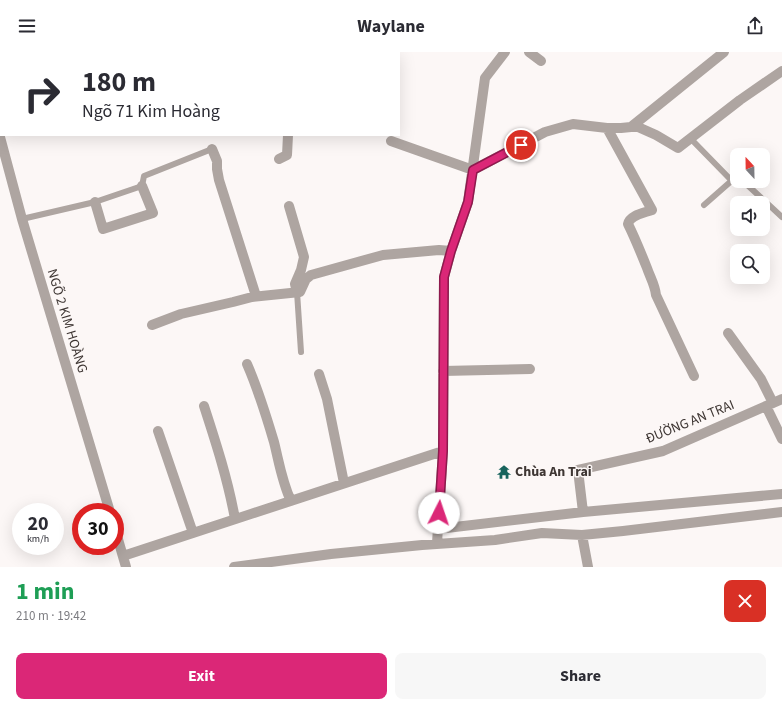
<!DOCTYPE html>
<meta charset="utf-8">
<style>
:root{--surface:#fff;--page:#f7f7f7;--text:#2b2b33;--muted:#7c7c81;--accent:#db2777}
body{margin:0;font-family:"Source Sans 3",sans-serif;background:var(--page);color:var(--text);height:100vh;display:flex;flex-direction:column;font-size:15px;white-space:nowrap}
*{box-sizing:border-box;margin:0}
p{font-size:13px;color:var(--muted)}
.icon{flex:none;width:22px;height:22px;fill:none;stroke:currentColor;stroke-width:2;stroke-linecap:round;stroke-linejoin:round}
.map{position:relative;height:515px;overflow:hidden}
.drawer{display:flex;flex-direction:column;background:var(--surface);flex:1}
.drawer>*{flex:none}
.hud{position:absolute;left:0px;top:0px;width:400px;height:84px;box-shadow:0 4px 16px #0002;background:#fff;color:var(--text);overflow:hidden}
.needle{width:26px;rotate:338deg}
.fabs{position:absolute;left:730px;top:96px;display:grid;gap:8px}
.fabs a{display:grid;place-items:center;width:40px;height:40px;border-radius:8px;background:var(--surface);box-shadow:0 4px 16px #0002;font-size:20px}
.speed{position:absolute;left:12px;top:451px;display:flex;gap:8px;font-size:20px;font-weight:700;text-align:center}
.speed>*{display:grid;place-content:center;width:52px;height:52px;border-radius:50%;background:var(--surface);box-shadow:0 4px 16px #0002;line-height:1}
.speed small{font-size:10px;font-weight:400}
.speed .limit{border:6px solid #d22;background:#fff;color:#111}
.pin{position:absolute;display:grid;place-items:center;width:34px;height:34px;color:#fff;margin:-17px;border:2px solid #fff;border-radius:50%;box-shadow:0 1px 4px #0007}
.me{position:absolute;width:44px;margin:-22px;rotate:4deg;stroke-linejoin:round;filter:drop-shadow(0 0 3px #0008)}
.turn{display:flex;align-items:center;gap:14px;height:84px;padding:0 16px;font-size:18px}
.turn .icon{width:52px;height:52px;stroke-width:2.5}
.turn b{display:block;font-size:28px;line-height:34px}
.round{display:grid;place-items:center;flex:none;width:42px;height:42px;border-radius:8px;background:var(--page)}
.head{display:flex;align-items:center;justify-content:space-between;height:68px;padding:0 16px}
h1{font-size:24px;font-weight:700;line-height:30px;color:#1e9e55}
.action{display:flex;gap:8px;margin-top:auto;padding:8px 16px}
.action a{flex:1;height:46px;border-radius:8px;background:var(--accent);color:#fff;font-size:16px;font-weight:700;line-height:46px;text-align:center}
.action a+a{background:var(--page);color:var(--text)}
header{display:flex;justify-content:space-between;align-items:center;height:52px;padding:0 16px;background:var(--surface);font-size:18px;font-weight:700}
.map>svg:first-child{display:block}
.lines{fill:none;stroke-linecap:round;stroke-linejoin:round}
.lane{stroke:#aea5a1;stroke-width:6}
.street{stroke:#aea5a1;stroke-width:10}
.route-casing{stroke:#8e194d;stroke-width:10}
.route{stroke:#db2777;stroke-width:7}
.labels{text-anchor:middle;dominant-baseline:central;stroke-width:3;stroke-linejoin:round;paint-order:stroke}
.street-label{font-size:14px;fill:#3e3633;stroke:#fcf7f6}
.poi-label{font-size:14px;font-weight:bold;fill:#3e3633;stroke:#fcf7f6;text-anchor:start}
</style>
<header><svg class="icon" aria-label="menu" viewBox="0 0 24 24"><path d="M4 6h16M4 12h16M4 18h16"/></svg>Waylane<svg class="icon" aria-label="share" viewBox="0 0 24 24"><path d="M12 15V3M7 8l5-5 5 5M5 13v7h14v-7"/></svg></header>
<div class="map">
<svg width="782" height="515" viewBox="0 0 782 515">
<rect width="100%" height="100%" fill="#fcf7f6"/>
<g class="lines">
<path class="lane" d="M161,0L162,1
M691,87L732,129
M743,129L782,165
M704,153L737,124
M22,167L95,150L142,134L144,124L212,97
M297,240L301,300"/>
<path class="street" d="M529,0L541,9
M292,1V0
M348,1V0
M631,75L724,0
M607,76H621L631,75H638L656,83L678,96L740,48L782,19
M0,85L22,167L110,460
M391,89L473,118L545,80L573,72L607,76L652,158C644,161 630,163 628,172C635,186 641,201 647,216C650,225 655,233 656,243L694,324
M212,97L217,109V117L219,128L256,244
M279,107L287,103L288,83
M95,150L103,177L153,161L142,134
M289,154L304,205L301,218L295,232L297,240
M152,273L181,262L233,250L252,245L300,240L306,227L311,223L383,203L439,198L451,199
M728,281L761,327L773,351
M247,312C258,337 266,363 274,390C279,410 282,430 291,449
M443,319L530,317
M319,322L327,347L344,431
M204,354C216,391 228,428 235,467
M766,354L782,387
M158,379L193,481
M583,460L578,418L663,399L782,347
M115,477L126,515
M438,477L583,460L782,442
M582,483L588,515
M437,491L443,399L444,225L451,199L468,150L485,26L505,0
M123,504L443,399
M234,515L331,502L422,493L495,488L542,481L582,483L623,479L782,460"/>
</g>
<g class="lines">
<defs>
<path id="route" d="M439,461L443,399L444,225L451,199L468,150L473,118L521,93"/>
</defs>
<use href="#route" class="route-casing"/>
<use href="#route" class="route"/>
</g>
<defs>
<symbol id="temple-bare" viewBox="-9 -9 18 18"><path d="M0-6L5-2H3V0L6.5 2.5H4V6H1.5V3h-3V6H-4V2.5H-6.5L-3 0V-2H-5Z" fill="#17635c" stroke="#fcf7f6" stroke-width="2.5" paint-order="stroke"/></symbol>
</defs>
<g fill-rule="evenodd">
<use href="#temple-bare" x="494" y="410" width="20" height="20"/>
</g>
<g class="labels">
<g class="street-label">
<text transform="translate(67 269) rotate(73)">NGÕ 2 KIM HOÀNG</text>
<text transform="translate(690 370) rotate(-22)">ĐƯỜNG AN TRAI</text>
</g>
<g class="poi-label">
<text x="515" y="420">Chùa An Trai</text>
</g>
</g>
</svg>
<div class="fabs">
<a><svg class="needle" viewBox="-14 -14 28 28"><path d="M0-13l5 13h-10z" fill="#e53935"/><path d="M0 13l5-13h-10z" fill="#7c7c81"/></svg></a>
<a><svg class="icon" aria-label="sound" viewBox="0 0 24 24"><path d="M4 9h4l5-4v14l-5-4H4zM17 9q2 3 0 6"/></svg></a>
<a><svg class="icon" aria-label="search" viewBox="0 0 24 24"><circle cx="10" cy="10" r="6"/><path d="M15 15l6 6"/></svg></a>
</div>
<div class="speed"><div>20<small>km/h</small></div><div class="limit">30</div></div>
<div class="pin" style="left:521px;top:93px;background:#d93025"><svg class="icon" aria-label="arrive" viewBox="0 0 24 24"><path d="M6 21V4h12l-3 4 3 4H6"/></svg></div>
<svg class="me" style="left:439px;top:461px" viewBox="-20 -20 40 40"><circle r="19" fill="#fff"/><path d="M0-13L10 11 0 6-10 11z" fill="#db2777"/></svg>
<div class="hud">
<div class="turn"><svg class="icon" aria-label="right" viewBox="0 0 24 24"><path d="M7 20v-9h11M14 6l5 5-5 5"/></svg><div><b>180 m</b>Ngõ 71 Kim Hoàng</div></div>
</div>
</div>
<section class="drawer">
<div class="head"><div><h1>1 min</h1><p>210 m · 19:42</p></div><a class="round" style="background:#d93025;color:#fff"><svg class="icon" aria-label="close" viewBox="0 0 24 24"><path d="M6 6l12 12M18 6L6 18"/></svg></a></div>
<div class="action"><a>Exit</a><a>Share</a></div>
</section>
